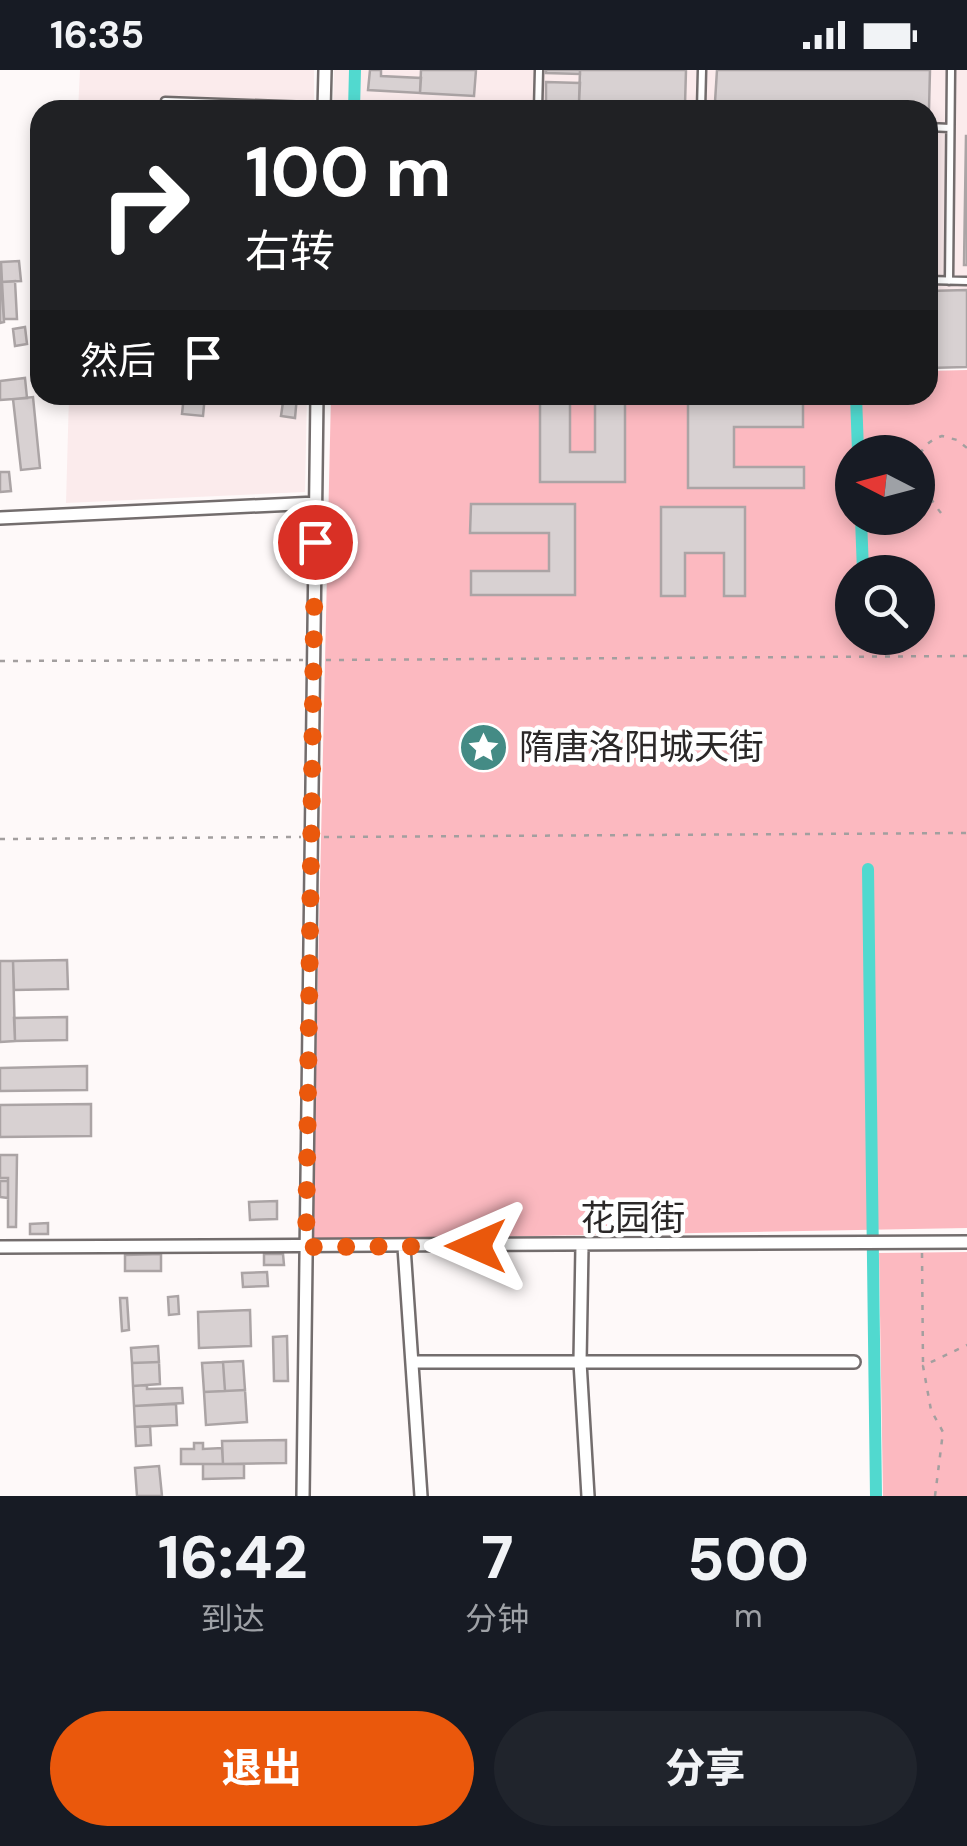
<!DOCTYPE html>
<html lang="zh">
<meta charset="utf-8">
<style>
:root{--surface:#171b24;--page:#20242c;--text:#f1f3f6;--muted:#9ea1a6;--accent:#ea580c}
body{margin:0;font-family:"DM Sans","Noto Sans SC",sans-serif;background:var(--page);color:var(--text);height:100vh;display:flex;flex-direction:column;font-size:38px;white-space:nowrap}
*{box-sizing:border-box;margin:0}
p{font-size:32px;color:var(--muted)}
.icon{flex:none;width:55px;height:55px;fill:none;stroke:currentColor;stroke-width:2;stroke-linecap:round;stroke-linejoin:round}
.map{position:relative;height:1426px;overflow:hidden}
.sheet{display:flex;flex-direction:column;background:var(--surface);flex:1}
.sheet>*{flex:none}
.guide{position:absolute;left:30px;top:30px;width:908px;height:305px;border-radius:30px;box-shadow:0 5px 15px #0003;background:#202124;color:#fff;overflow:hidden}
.needle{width:65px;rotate:276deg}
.buttons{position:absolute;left:835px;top:365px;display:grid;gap:20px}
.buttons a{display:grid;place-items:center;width:100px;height:100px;border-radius:50%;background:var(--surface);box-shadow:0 5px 15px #0003;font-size:50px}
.pin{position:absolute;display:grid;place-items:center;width:85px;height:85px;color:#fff;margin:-42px;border:5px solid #fff;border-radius:50%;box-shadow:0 2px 10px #0007}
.me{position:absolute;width:110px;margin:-55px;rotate:270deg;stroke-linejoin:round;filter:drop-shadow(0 0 8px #0008)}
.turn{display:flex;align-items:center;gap:35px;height:210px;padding:0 50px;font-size:45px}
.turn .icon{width:130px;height:130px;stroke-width:2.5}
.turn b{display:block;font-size:70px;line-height:85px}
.then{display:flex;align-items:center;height:95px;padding:0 50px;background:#0003;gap:20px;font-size:38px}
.eta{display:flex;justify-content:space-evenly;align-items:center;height:170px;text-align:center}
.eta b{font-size:60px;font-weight:800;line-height:70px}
.cta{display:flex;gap:20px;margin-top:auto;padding:20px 50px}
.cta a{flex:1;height:115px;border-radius:60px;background:var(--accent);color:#fff;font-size:40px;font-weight:800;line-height:115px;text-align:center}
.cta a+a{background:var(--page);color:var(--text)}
.status{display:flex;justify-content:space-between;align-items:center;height:70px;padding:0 50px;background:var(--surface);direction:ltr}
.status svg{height:28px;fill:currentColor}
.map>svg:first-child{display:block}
.built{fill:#fbebec}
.green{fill:#fcb9c0;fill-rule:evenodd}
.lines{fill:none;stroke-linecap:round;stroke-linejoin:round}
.canal{stroke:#51d9cf;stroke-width:12}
.building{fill:#d8d1d2;stroke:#aba4a5;stroke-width:2.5}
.lane-casing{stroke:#736d6d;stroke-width:11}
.street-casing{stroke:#736d6d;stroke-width:16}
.path{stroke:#a39f9f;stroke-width:2.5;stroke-dasharray:5 8;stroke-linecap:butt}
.lane{stroke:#fff;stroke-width:6}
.street{stroke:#fff;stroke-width:11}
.route{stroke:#ea580c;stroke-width:18;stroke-dasharray:0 32.4}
.labels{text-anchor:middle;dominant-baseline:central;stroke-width:9;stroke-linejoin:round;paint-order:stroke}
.poi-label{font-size:35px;fill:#2b2828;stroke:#fff;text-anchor:start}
.street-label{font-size:35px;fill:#2b2828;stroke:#fff}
</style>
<div class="status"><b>16:35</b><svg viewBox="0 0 49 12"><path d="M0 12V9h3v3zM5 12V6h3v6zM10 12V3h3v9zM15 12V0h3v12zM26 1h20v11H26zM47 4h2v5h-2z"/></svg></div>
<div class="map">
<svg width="967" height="1426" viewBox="0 0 967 1426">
<rect width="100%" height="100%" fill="#fef9f9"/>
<path class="built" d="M80,0H314V40H78Z
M334,0H967V297L928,298V40H333Z
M69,325H307L305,422L66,433Z"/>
<path class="green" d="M967,300V1158L312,1170L331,325H928V301ZM852,382H918V448H852ZM852,502H918V568H852Z
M967,1182V1426H883L879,1183Z"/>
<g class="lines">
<path class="canal" d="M354,40L355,0
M856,325L858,382
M861,448L863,502
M868,799L876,1426"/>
</g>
<path class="building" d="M370,0H381V6L421,8L420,23L368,20Z
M421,0H476L474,26L420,23Z
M546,0H580V4L546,3Z
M580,0H686L685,35L579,33Z
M717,0H930L929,39L715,32Z
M546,12L580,13L579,33L546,32Z
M966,66H967V195H964Z
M19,191L21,211L2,212L1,192Z
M0,192L4,252L0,253Z
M15,211L17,249H4L2,212Z
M967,220V297L928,298V221Z
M25,257L27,274L15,276L13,259Z
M25,308L27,328L0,330V311Z
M184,325H205L203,346L182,344Z
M284,325L297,326L295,348L281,346Z
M540,325H570V382H595V325H625V412H540Z
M33,327L40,398L21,400L13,329Z
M803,332V357H734V397H804V418H688V333Z
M0,402H9L11,421L0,422Z
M471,434H575V525H471V501H549V463H470Z
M661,437H745V526H724V483H685V526H661Z
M67,890L68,919L14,920L13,891Z
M0,891H13L15,971L0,972Z
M67,947V970L15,971L14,948Z
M87,996V1020L0,1021V998Z
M91,1034V1066L0,1067V1035Z
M0,1085H17L16,1157H8V1108H0Z
M0,1111H8V1128L0,1127Z
M277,1131V1149L250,1150L249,1132Z
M48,1153V1164H30V1154Z
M161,1184V1201H125V1185Z
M264,1184H283L284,1195H264Z
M267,1202L268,1216L243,1217L242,1203Z
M178,1226L179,1244L169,1245L168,1227Z
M120,1228H127L129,1260L122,1261Z
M250,1240L251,1276L199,1278L198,1242Z
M287,1266L288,1311H274L273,1267Z
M158,1276L159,1292L132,1293L131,1278Z
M243,1291L245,1320L225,1321L223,1292Z
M159,1292L160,1314L133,1316L132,1293Z
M223,1292L225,1321L204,1322L202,1293Z
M147,1315V1319L182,1318L183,1333L134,1336L133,1316Z
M245,1320L247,1352L206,1355L204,1322Z
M176,1334L177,1355L135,1357L134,1336Z
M150,1356L151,1375L136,1376L135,1357Z
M286,1370V1393L223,1394L222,1371Z
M194,1373H203V1379L222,1378L223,1394H181V1379H194Z
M203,1394H244V1408L203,1409Z
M159,1396L162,1426H137L135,1398Z"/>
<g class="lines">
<defs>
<path id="lane" d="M165,40V31L423,40
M538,40L539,0
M701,40L702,0
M928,57L950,58
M928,210L967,211
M949,211L951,0"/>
<path id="street" d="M324,40L325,0
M0,448L316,433
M582,1176L580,1292L588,1426
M0,1177L967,1172
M404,1177L421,1426
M412,1292H854
M303,1426L317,325"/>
</defs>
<use href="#lane" class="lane-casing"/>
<use href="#street" class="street-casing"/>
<path class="path" d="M941,443C923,420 901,380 942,366L957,370L967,378
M326,590L967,586
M0,591L303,590
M324,767L967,763
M0,769L301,767
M922,1183L923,1294
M935,1426L943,1362L931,1340L923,1296L967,1275"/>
<use href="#lane" class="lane"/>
<use href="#street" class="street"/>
</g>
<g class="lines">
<path class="route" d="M315,472L306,1177L476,1176"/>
</g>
<defs>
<symbol id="sight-disc" viewBox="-11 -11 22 22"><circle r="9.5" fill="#448b85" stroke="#fff"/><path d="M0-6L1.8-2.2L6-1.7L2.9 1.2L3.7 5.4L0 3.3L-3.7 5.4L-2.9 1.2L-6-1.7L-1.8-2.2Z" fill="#fff"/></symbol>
</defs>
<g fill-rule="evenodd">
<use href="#sight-disc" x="456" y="650" width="55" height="55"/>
</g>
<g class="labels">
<g class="poi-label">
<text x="519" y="677">隋唐洛阳城天街</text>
</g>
<g class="street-label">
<text x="633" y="1148">花园街</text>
</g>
</g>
</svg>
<div class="buttons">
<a><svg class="needle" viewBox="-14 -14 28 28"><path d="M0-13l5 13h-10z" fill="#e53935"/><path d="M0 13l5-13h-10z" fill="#9ea1a6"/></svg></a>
<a><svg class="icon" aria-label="search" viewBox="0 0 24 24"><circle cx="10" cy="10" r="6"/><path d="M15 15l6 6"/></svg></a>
</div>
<div class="pin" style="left:315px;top:472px;background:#d93025"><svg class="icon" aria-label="arrive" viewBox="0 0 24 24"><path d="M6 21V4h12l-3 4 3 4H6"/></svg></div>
<svg class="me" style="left:476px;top:1176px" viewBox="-20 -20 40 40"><path d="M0-17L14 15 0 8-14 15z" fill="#ea580c" stroke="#fff" stroke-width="4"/></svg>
<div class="guide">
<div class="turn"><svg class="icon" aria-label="right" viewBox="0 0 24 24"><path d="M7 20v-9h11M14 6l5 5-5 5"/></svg><div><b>100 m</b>右转</div></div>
<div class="then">然后<svg class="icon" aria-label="arrive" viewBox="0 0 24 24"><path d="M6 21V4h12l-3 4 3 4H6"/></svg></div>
</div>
</div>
<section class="sheet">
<div class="eta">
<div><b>16:42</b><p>到达</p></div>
<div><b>7</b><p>分钟</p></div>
<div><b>500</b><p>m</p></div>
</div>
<div class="cta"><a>退出</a><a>分享</a></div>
</section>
